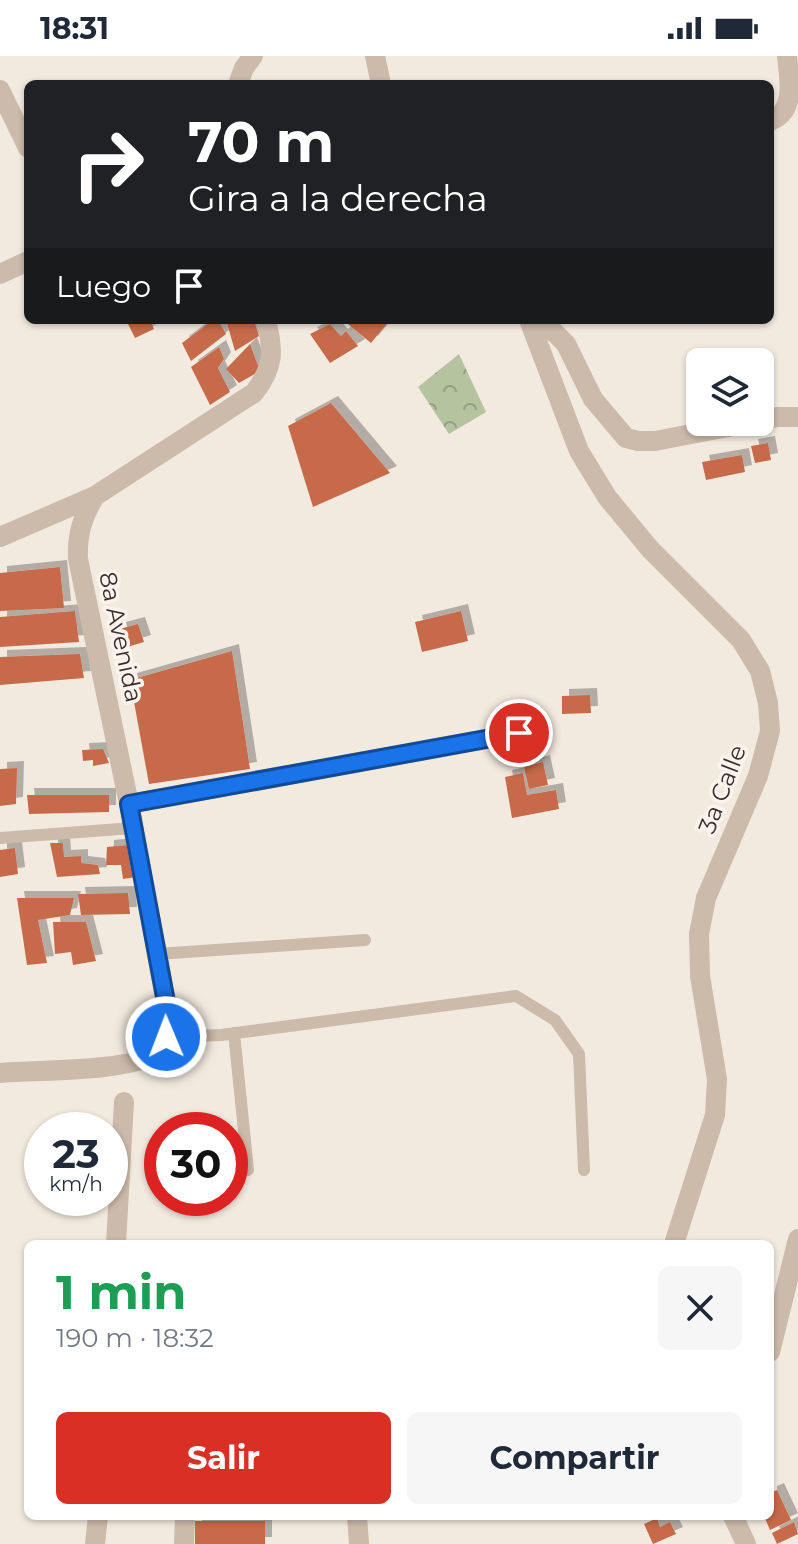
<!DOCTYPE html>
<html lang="es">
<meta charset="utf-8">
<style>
:root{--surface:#fff;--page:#f6f6f7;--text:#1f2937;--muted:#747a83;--accent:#d93025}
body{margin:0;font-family:Montserrat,sans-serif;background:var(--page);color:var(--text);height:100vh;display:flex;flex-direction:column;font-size:30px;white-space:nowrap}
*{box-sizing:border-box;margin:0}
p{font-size:26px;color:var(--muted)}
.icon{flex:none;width:44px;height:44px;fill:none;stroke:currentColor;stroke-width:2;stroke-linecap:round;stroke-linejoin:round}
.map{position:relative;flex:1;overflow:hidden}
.side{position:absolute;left:24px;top:1184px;width:750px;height:280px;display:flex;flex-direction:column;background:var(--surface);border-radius:12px;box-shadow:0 2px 6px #0004}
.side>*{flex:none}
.guide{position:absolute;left:24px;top:24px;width:750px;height:244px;border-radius:12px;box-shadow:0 2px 6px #0004;background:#202124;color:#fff;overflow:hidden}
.controls{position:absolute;left:686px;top:292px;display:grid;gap:16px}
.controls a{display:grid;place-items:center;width:88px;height:88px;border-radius:12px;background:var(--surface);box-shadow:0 2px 6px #0004;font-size:40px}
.speed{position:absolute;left:24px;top:1056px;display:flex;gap:16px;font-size:40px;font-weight:700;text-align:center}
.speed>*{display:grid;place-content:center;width:104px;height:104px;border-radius:50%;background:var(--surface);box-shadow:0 2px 6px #0004;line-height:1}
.speed small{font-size:20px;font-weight:400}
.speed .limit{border:12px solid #d22;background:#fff;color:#111}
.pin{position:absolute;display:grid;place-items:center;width:68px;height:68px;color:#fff;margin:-34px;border:4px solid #fff;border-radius:50%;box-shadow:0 2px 8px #0007}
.me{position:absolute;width:88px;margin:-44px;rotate:359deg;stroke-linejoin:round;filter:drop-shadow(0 0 6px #0008)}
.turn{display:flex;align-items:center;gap:28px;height:168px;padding:0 32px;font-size:36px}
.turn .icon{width:104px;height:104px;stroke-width:2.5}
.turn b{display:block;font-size:56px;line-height:68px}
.then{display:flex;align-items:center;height:76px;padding:0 32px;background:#0003;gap:16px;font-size:30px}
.round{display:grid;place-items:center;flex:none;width:84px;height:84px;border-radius:12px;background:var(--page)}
.overview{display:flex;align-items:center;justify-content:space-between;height:136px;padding:0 32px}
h1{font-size:48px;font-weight:700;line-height:60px;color:#1e9e55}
.action{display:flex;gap:16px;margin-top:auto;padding:16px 32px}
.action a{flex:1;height:92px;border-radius:12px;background:var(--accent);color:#fff;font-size:32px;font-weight:700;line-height:92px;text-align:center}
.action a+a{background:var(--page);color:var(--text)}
.status{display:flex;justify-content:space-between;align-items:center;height:56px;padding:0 40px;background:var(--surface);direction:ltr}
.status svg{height:22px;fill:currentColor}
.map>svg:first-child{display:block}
.park{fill:url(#park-crowns)}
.building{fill:#c66b4a;filter:url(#shadow)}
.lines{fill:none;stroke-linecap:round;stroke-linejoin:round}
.service{stroke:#ccbaab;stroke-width:12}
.minor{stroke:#ccbaab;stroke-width:20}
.tertiary{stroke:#ccbaab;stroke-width:20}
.route-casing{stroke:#114b97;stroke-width:20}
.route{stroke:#1a73e8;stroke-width:14}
.labels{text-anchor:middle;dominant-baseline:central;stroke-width:7;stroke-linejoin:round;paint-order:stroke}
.street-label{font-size:24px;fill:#392f2a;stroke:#faf4ec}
</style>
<div class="status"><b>18:31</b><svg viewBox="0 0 49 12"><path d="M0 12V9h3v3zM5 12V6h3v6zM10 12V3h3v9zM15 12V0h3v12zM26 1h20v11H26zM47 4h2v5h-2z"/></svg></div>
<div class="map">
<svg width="798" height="1488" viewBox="0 0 798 1488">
<defs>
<pattern id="park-crowns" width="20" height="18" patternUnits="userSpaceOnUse" patternTransform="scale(2)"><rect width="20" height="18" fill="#b6c39f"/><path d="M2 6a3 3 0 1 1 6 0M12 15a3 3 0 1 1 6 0" fill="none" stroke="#959f82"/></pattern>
<filter id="shadow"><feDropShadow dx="7" dy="-7" stdDeviation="0" flood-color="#0004"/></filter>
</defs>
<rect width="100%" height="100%" fill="#f3eadf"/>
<path class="park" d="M459,298L486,356L449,378L418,331Z"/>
<path class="building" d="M126,264H150L154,273L135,282Z
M213,264H218L226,278L191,305L182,287Z
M226,264H254L259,280L235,295Z
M343,264H390L371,287Z
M330,268L341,280L346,275L358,290L330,307L310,278Z
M250,288L260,315L239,327L226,313Z
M219,291L224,303L218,312L230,336L210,349L191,311Z
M331,347L390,417L313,451L288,370Z
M768,387L771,404L755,407L751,390Z
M742,399L745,416L706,424L702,406Z
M60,511L64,552L0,555V517Z
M75,555L79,586L0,591V561Z
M461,555L468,585L422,596L415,566Z
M138,568L144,586L124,592L119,573Z
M232,595L250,713L149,728L130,624Z
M80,598L84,622L0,629V601Z
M590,639L591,657L562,658V640Z
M103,693L109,707L93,710V704L83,705L82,694Z
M543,706L548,729L529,733L524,711Z
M17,712L16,748L0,750V713Z
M523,717L527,739L556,734L559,753L512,762L505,721Z
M27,739H109V756L29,758Z
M50,787H63L64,801L81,800V807L98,809L100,818L57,821Z
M128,789L136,821L123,823L121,809H106L107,791Z
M15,792L18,818L0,821V794Z
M128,837L130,858L81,859L78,838Z
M17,842H74L70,859L38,864L47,907L27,909Z
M53,866H86L96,905L73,909L71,896L55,898Z
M777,1434L791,1464L770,1474L764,1460H770V1437Z
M657,1462L660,1471L670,1466L676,1478L653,1488L644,1468Z
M195,1465H265V1488H195Z
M794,1466L798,1478L777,1488L772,1477Z"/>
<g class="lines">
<path class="service" d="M0,782L133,772
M157,898L365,884
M234,977L248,1114
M166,981L221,979L516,940L555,964L579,998L584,1114"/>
<path class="minor" d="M238,28L244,12L253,0
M0,34L28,92
M770,65C797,55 789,23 787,0
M0,218L28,205
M542,264L566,288L593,343L626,382L638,385H655L754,366
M760,365L777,361H798
M0,481L95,440
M129,748L519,677
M0,1017C34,1014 132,1016 156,997C166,989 167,974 169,962L129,748L78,503C77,478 82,462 95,440L254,337C274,311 274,295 266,264
M116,1188L124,1046
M770,1296L798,1183
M357,1460L359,1488
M95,1488L98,1460
M184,1488L185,1460"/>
<path class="tertiary" d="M375,0L381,28
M529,264L579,395L607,441L650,493L741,584L760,615L768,647L770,675L758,720L706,842L699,878L700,920L717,1023L715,1059L674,1188
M733,1460L746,1488"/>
</g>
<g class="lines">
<defs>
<path id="route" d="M166,981L169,962L129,748L519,677"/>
</defs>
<use href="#route" class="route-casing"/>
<use href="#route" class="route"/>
</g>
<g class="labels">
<g class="street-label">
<text transform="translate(121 581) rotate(78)">8a Avenida</text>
<text transform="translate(722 733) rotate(-69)">3a Calle</text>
</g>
</g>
</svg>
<div class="controls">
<a><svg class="icon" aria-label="layers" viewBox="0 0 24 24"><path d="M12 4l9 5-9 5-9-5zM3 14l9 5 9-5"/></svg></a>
</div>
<div class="speed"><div>23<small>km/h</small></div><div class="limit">30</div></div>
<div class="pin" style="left:519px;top:677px;background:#d93025"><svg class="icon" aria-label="arrive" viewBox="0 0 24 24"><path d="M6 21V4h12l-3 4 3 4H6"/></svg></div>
<svg class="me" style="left:166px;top:981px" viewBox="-20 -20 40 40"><circle r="17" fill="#1a73e8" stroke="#fff" stroke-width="3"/><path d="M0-11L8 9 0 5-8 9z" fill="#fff"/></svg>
<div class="guide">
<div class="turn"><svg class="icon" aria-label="right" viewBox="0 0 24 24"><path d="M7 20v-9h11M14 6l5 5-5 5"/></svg><div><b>70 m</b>Gira a la derecha</div></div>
<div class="then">Luego<svg class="icon" aria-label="arrive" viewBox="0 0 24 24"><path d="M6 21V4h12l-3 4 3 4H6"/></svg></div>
</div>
<section class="side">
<div class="overview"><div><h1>1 min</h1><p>190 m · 18:32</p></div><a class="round"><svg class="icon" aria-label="close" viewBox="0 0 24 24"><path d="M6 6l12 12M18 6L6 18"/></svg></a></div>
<div class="action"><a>Salir</a><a>Compartir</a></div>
</section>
</div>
